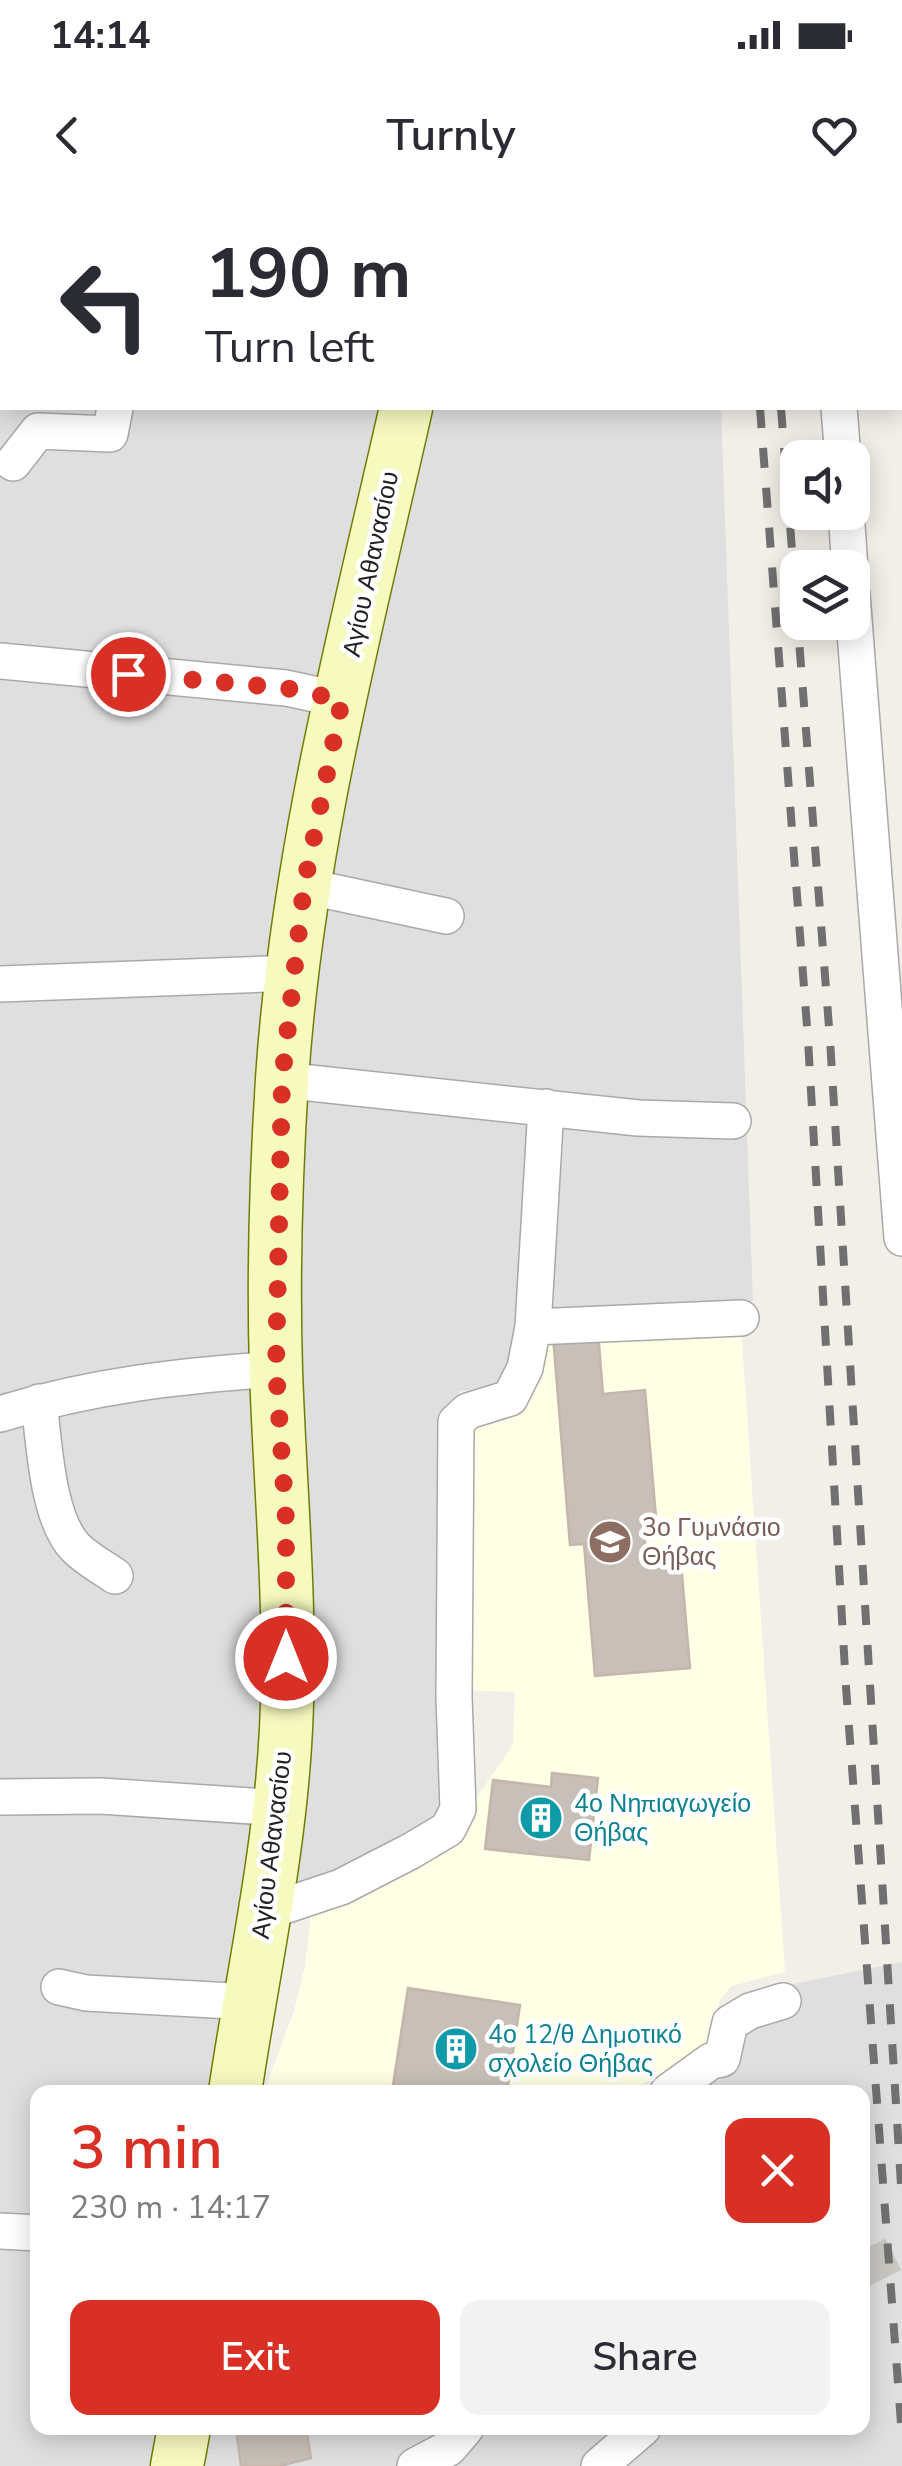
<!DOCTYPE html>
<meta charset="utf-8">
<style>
:root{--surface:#fff;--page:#f2f2f3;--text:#2b2b33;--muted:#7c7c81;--accent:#d93025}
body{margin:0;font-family:"Nunito Sans",sans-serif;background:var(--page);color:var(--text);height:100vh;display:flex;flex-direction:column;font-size:38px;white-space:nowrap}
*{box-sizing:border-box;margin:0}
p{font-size:32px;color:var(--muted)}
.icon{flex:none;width:55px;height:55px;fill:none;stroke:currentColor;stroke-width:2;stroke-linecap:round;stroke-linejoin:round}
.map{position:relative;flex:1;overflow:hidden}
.drawer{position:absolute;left:30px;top:1885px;width:840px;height:350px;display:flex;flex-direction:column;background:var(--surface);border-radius:20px;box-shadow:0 5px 25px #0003}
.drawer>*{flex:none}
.hud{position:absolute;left:0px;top:0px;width:902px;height:210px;box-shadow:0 5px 25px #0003;background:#fff;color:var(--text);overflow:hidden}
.tools{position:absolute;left:780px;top:240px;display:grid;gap:20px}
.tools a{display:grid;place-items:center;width:90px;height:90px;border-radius:20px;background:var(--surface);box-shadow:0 5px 25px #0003;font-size:50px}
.pin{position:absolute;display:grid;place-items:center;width:85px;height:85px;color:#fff;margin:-42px;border:5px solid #fff;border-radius:50%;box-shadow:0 2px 10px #0007}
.me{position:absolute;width:110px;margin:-55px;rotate:0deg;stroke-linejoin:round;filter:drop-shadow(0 0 8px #0008)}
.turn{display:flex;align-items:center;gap:35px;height:210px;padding:0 40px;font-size:45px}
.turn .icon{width:130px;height:130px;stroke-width:2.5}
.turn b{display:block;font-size:70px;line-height:85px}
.round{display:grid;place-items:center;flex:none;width:105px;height:105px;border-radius:20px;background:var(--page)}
.summary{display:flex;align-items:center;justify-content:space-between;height:170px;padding:0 40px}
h1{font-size:60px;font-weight:600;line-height:75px;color:var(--accent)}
.cta{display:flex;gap:20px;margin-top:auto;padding:20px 40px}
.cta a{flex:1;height:115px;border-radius:20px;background:var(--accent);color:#fff;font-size:40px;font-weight:600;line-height:115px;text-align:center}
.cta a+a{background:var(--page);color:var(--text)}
.status{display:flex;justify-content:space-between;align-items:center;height:70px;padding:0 50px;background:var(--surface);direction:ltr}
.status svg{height:28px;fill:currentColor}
header{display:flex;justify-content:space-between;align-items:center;height:130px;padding:0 40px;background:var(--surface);font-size:45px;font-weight:600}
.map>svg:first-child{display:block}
.residential{fill:#e0dfdf}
.education{fill:#ffffe5}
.building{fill:#c7bfb8;stroke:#c4b6ab;stroke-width:2.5}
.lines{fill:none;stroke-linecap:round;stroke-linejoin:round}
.street-tunnel{stroke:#c8c6c1;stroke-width:35;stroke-dasharray:35 18;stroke-linecap:butt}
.street-casing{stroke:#a9a9a9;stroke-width:38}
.secondary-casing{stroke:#707d05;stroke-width:55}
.street{stroke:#fff;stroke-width:35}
.secondary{stroke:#f7fabf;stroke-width:52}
.rail{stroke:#707070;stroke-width:8;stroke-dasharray:20 20;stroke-linecap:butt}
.route{stroke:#d93025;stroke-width:18;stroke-dasharray:0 32.4}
.labels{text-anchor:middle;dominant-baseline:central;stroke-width:9;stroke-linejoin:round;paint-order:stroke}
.street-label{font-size:25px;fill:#222;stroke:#fff}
.education-label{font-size:25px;fill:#785e54;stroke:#fff;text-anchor:start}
.culture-label{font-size:25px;fill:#0d838f;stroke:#fff;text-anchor:start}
</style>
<div class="status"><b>14:14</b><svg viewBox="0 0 49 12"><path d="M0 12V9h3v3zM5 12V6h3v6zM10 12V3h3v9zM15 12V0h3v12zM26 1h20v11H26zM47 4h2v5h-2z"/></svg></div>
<header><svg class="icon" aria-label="back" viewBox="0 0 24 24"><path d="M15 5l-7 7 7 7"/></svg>Turnly<svg class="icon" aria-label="heart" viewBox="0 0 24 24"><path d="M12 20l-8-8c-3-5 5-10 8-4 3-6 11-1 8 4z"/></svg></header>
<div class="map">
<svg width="902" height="2266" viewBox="0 0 902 2266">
<rect width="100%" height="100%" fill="#f2efe9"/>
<path class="residential" d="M0,0H722L2,2V208H721L753,1101L539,1110L506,1186L459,1191L446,1616L288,1695L257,1892H38V2228H862V1892H693L729,1875L758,1791L902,1762V2266H0Z"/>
<path class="education" d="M740,1112L785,1772L731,1786L720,1800L706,1849L628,1892H264L294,1811L305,1766L314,1691L455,1629L513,1545L515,1492L459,1490L467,1195L520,1194L528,1115Z"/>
<path class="building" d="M598,1132L603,1194L645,1190L657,1329L644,1330L646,1354L680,1351L690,1468L595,1476L584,1344L570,1345L553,1136Z
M552,1573L598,1578L589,1660L485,1649L493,1580L551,1587Z
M408,1788L520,1805L507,1892H392Z
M236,2228H306L311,2258L279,2266H241Z"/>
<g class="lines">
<path class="street-tunnel" d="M862,2070L902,2050"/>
<defs>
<path id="street" d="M824,0V2
M839,208L843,258
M13,263L38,231L110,234L115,208
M846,312L850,368
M852,394L902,1038
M0,461L286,488L342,500
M305,686L446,716
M0,784L293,773
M282,880L638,918L733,921
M533,1127L741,1118
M39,1202C44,1241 47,1319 76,1348C87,1359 102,1367 115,1376
M0,1214C93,1185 180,1176 276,1169
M0,1597L101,1596L281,1608
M266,1712L341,1687L411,1651L448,1629L458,1609L454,1497L456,1222L468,1211L510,1198L525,1168L533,1127L546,907
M59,1787L86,1793L250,1802
M668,1892L711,1861L722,1859L730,1823L750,1811L783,1801
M0,2031L38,2033
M415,2266L449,2248L466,2228
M599,2266L643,2228"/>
<path id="secondary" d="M0,2L1,0
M449,2L450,0
M235,1892C253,1771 280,1652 286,1529C292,1409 280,1290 276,1170C273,1074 276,975 282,879C297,652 356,429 406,208
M177,2266L184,2228"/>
</defs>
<use href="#street" class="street-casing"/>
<use href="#secondary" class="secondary-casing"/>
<use href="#street" class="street"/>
<use href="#secondary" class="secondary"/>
<path class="rail" d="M744,0L745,2
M765,0V2
M760,208L808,840L846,1487L902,2237
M781,208L830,840L902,2001"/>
</g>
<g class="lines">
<path class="route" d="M128,474L286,488L342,500L304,686L282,880L276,1168L286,1320V1458"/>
</g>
<defs>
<symbol id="school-disc" viewBox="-11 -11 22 22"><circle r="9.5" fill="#8d6e63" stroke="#fff"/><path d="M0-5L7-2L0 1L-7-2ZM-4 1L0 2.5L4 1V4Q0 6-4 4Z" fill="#fff"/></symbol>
<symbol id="building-disc" viewBox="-11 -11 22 22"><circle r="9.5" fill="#0f9aa8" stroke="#fff"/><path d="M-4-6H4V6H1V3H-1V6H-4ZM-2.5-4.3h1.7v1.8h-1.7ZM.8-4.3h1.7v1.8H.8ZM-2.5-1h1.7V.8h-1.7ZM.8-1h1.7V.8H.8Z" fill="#fff"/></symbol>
</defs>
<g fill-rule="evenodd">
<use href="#school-disc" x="585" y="1317" width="50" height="50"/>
<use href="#building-disc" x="516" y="1593" width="50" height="50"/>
<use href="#building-disc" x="431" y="1824" width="50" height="50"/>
</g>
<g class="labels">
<g class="street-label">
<text transform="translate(371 364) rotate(-78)">Αγίου Αθανασίου</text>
<text transform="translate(272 1645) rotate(-83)">Αγίου Αθανασίου</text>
</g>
<g class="education-label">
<text x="642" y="1328">3ο Γυμνάσιο<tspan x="642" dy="29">Θήβας</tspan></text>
</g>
<g class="culture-label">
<text x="574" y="1604">4ο Νηπιαγωγείο<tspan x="574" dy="29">Θήβας</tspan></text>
<text x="488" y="1835">4ο 12/θ Δημοτικό<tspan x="488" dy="29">σχολείο Θήβας</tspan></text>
</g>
</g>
</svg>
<div class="tools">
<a><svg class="icon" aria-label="sound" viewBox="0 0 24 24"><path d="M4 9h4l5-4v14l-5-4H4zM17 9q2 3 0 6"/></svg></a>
<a><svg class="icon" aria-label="layers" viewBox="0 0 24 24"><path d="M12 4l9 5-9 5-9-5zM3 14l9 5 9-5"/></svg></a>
</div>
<div class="pin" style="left:128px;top:474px;background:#d93025"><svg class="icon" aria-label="arrive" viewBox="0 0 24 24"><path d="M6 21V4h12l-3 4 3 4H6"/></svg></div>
<svg class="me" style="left:286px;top:1458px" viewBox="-20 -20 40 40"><circle r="17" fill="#d93025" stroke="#fff" stroke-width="3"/><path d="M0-11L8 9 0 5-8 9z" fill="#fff"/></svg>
<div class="hud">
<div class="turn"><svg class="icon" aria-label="left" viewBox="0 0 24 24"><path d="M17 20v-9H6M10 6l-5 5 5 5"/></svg><div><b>190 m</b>Turn left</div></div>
</div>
<section class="drawer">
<div class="summary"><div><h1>3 min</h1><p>230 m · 14:17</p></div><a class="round" style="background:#d93025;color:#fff"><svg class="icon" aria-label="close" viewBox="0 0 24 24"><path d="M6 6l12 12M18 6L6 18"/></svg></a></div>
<div class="cta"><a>Exit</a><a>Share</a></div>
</section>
</div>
